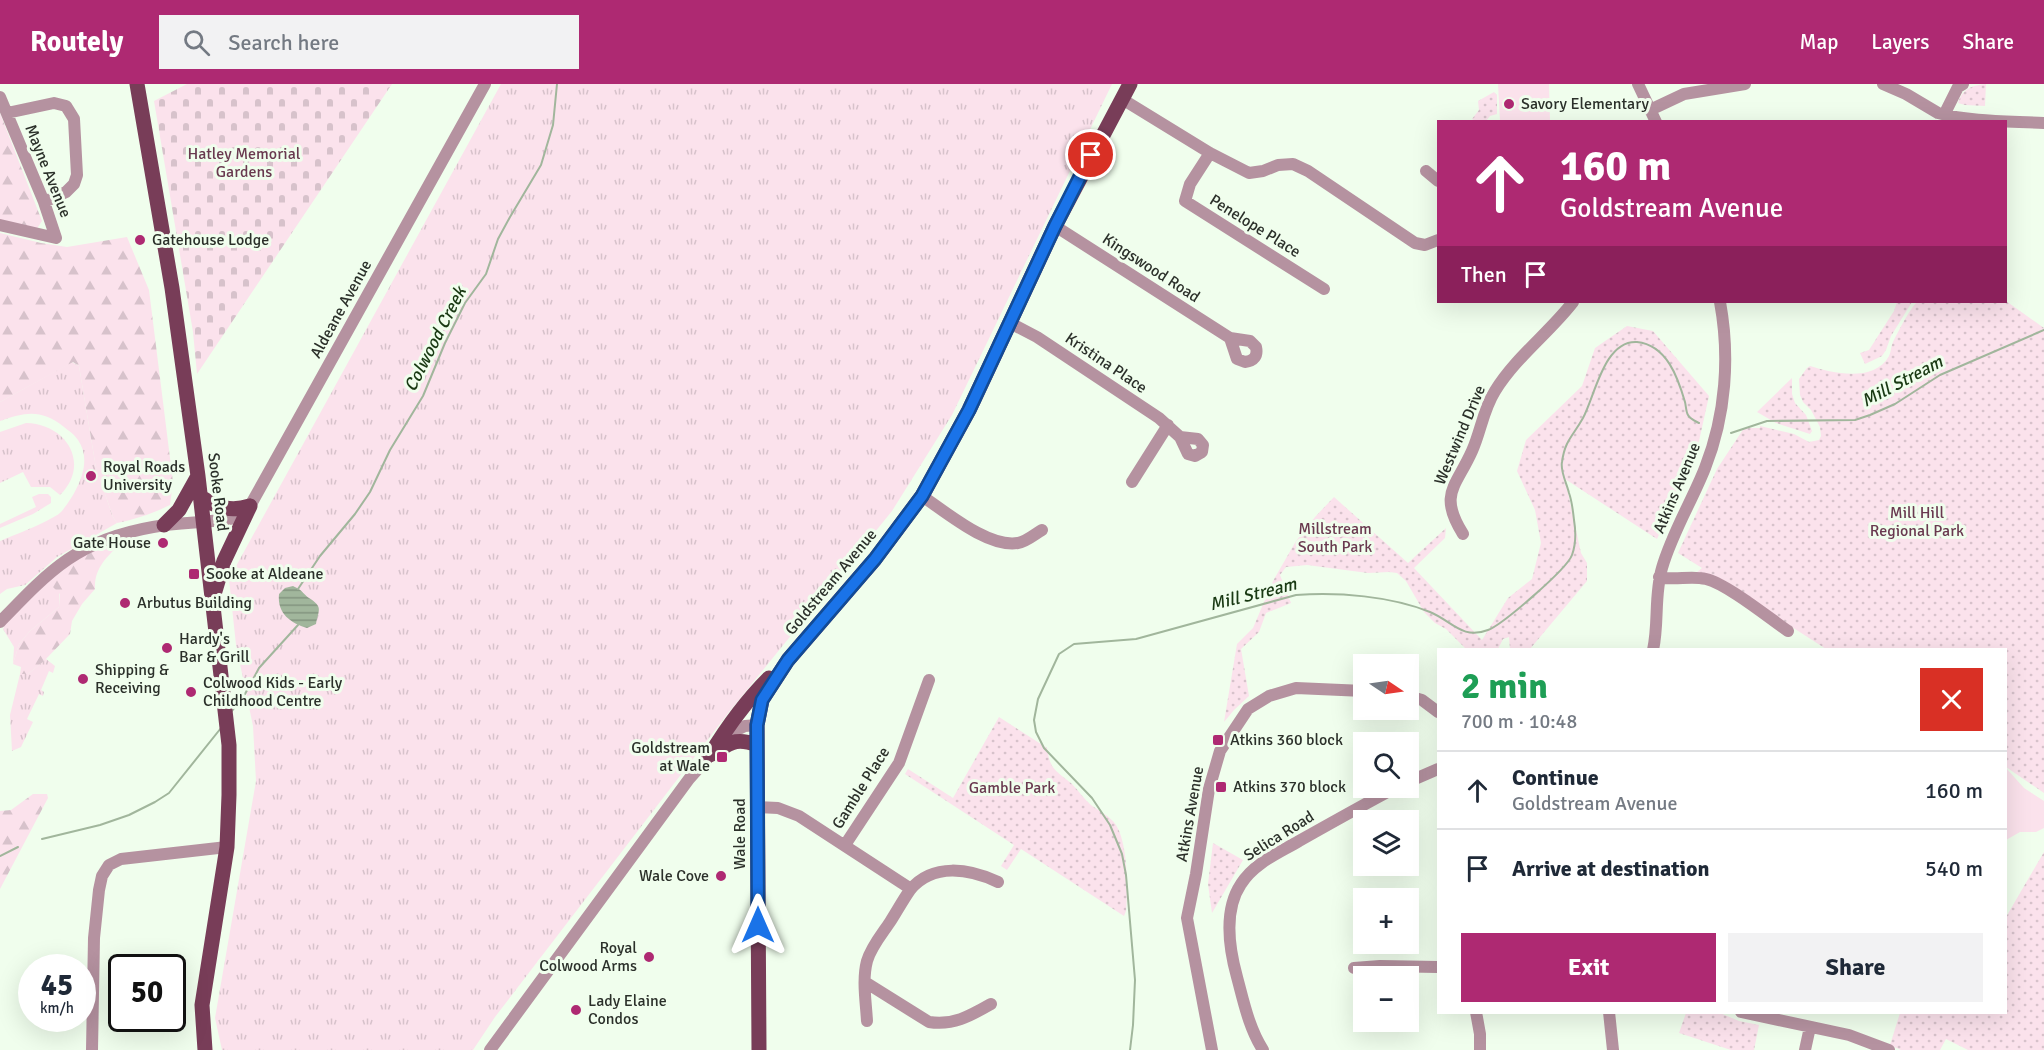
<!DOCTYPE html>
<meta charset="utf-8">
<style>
:root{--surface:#fff;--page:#f2f2f3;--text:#1f2937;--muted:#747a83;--line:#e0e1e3;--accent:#ae2972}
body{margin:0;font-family:Signika,sans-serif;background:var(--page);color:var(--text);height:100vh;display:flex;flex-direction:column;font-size:22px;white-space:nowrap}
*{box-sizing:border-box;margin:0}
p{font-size:20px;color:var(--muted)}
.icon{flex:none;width:33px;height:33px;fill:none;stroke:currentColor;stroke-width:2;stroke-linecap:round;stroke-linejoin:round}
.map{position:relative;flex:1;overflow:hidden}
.panel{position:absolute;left:1437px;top:564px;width:570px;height:366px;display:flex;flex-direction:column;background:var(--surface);border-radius:0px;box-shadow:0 6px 24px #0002}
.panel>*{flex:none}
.guide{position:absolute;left:1437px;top:36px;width:570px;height:183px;border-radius:0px;box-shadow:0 6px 24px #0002;background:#ae2972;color:#fff;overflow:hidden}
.needle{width:39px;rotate:103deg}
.fabs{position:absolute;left:1353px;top:570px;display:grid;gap:12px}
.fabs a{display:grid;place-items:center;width:66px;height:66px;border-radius:0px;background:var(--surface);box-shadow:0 6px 24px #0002;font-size:30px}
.speed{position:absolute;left:18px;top:870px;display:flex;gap:12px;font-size:30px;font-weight:700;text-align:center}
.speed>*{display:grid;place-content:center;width:78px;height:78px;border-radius:50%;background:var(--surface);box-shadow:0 6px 24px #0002;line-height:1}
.speed small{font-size:15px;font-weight:400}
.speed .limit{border:3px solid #111;border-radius:9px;background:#fff;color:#111}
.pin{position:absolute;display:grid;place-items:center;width:51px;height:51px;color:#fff;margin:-26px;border:3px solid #fff;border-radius:50%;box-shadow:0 2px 6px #0007}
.me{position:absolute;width:66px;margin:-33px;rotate:0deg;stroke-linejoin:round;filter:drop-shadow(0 0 4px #0008)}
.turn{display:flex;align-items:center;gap:21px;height:126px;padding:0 24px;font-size:27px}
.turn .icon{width:78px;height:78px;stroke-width:2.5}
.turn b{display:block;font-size:42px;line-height:51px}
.then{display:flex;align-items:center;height:57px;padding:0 24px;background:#0003;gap:12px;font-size:22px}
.round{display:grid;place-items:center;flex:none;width:63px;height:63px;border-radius:0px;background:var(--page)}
.summary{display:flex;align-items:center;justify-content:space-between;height:102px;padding:0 24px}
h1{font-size:36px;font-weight:700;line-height:45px;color:#1e9e55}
.button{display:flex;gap:12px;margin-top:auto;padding:12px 24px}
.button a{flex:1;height:69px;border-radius:0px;background:var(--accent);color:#fff;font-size:24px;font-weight:700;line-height:69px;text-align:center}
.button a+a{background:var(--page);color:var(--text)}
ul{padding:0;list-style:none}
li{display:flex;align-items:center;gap:18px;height:78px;padding:0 24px;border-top:2px solid var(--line)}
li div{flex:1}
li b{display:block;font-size:22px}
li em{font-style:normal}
header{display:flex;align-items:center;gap:36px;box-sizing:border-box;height:84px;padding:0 30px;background:var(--accent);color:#fff}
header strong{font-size:28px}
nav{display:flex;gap:33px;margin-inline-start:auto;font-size:21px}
.search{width:420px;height:54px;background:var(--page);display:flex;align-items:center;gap:15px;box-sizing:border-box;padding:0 21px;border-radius:0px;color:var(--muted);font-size:22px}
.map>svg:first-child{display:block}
.grass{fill:url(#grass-tufts)}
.forest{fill:url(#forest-firs)}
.cemetery{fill:url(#cemetery-stones)}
.park{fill:url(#park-dots)}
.pitch{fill:#fbe2ec}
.water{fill:url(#water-rules)}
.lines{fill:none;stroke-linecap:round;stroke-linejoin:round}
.stream{stroke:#a1b69c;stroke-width:2}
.minor{stroke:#b592a0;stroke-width:12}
.major{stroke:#783d58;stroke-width:15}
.route-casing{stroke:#114b97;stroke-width:15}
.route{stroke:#1a73e8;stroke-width:10}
.poi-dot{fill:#ae2972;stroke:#f0feed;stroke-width:2}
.labels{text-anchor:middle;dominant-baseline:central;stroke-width:6;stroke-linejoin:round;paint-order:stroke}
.poi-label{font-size:16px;fill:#2b302a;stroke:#f0feed;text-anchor:start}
.park-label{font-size:16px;fill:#69394f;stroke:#f0feed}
.street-label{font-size:16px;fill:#2b302a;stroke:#f0feed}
.water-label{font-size:18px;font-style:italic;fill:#193913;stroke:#f0feed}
</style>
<header>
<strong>Routely</strong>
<div class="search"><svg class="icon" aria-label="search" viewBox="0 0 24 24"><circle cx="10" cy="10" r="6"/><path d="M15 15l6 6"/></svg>Search here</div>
<nav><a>Map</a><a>Layers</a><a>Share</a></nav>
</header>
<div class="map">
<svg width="2044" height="966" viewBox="0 0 2044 966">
<defs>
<pattern id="grass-tufts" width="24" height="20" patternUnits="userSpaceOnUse" patternTransform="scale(1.5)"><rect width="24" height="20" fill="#fbe2ec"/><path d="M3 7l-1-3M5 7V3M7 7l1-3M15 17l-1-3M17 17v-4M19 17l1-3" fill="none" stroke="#d7c2cb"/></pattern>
<pattern id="forest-firs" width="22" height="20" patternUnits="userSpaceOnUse" patternTransform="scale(1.5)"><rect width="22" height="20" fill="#fbe2ec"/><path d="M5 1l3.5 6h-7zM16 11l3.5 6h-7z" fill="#d7c2cb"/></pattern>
<pattern id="cemetery-stones" width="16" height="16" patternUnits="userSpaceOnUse" patternTransform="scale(1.5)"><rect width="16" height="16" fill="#fbe2ec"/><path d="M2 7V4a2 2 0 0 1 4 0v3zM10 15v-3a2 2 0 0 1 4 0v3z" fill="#d7c2cb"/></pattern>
<pattern id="park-dots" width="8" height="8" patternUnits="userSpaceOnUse" patternTransform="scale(1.5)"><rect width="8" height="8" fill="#fbe2ec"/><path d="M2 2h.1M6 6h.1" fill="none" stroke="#d7c2cb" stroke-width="1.8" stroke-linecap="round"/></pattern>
<pattern id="water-rules" width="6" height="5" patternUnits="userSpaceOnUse" patternTransform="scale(1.5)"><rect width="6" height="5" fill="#a1b69c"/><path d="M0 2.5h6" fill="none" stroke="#83947f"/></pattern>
</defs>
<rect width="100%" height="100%" fill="#f0feed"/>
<path class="grass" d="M501,0H1112L952,331L892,427L729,628L495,933L473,966H222L215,934L256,697L253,642L236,561L229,495Z
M72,278L79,282L96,384L113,433L117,439L57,473L25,501L7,505L0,510V457C12,452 56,435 62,427C76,409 94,379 78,356C74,350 69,347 64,343C41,325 26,328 0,337V318Z
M26,339C67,340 91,380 60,411L50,403H31L23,388L0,399V348Z
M39,410H48L51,413V419L33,430L0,444V440L36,423L32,413Z
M60,486L59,523L30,547L19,560L13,580L14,563L3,545L5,540Z
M46,575L55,582L53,589L49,587L41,606L44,608L43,612L39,610L27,635L33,638L21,663L12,667L10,631L20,590H28Z"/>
<path class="forest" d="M0,29L42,137L36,146L0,138Z
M0,149L41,159L67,163L127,153L149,206L173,398L170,421C152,430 136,435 117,439L113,433L96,384L79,282L73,278L0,318Z
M121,459C107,473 94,484 95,505L82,520L72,537L70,550L44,577L28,590H20L21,583L13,580L19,560L30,547L59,523L60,510L51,501C68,474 91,467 121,459Z
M33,710H47L48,714L0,805V727L11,726Z"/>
<path class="cemetery" d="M187,0H392L197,290L193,248L154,17Z"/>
<path class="park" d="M1986,0L1985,22L1965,21L1958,19C1962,5 1973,1 1986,0Z
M1494,8L1497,11V30L1490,32L1486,37H1476L1472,35L1479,26L1478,17Z
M2006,217L2044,244V709L2006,683V566L1826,565L1722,498L1696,489L1702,484L1678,469L1717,385L1744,344H1760V342L1794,350L1809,358L1819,356L1821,352L1820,343L1811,326L1803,318L1800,311L1799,295L1807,284L1810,282C1832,289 1874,299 1889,272C1891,268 1891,262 1893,258C1898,248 1909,226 1917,218Z
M1897,218H1912L1891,252L1886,266L1882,272L1865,280L1860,269L1869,266L1894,227Z
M1627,242L1653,247L1709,312L1695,375L1657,455L1565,395L1581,469L1587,479V497L1530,565H1510L1509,553L1503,555L1498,565H1466L1446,545L1435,539L1424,528L1406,497L1397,489L1389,488L1368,489L1307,481L1286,483L1280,491L1291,519L1266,529L1259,548L1241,565L1249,612L1234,626L1224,638L1237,560L1253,544L1273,497L1296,457L1315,433L1334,413L1408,479L1446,444L1445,454L1414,484L1482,556L1508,514L1532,495L1541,459L1535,426L1517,387L1526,356L1582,302L1595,264Z
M1792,294V310L1795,319L1806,331L1812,347L1810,350L1776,339L1757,328Z
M999,633L1047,664C1050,687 1057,687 1072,700C1079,707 1084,715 1091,721C1099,727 1110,732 1116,741C1128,760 1128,805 1126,827L1124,832L1021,765L1007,786L1001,782L1014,761L905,690L908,685L953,714Z
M1213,759L1243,776L1212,829L1208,800Z
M2044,768V966H1968L1946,955L1940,966H1901L1890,961L1900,929L2006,928V833Z
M1686,929H1720L1739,937L1759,941L1754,966H1731L1679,949Z"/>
<path class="pitch" d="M1498,0H1549L1550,37H1500Z
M2006,684L2024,704L2044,717V744L2036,748H2020L2006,756Z"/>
<path class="water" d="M293,502C304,507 301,508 309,514C323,523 319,525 316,540L307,544C291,539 277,530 279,510L285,504Z"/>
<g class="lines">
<path class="stream" d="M1731,349L1767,337L1855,336L1870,331L1895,320L1940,291L2044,246
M298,505L320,472L355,430L370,408L390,366L423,312L445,259L465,219L486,190L498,155L510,133L541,81L553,41L557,0
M232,627L245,610L259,584L298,541
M42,755L100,741L129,731L155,718L169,709L221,644
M0,772L18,763
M1130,966L1133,941L1135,896L1126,791L1122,770L1110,741L1092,714L1044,664L1036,648L1034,636L1038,615L1059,570L1074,560L1136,555L1296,511C1339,508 1390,512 1430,528C1452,537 1462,556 1488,546C1502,541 1567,485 1572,471C1576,460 1576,448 1574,436C1573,427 1572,417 1569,409C1567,400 1560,387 1562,378C1565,356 1573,352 1583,334C1595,312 1604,256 1637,258C1667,261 1678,294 1685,318C1686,322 1686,328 1688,331C1690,335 1695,337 1699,339"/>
<path class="minor" d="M1638,0L1656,38
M1883,0L1906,10L1938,29C1972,38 2008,37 2044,39
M0,13L44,118L56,154L0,141
M1122,15L1210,69L1249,89L1263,87L1278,81L1293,80L1308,87L1415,159L1425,161L1438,156
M1650,26L1684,10L1745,0
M7,29L54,19L66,22L74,35L77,91L74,100L66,108L44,118
M1944,31L1958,3L1963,0
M1210,69L1190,100L1185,117L1324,205
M1426,87L1438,97
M1055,142L1230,254L1250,257L1256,263C1258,272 1254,277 1245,278L1237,275L1230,254
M1010,239L1037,253L1159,334L1180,353L1188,370L1195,372L1202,368L1203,361L1198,355L1180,353
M1132,398L1168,341
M922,412C946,428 988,464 1018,459C1026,458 1035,450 1042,446
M1463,450C1438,410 1456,403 1472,367C1481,347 1483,326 1495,307C1516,273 1549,249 1573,218
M1659,493C1675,497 1690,491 1706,495C1727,500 1769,534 1788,547
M0,538C50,486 78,456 153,443C180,438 208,439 235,434L244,430L250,422L485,0
M1653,566C1659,539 1654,511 1662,484C1672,449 1692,417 1705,384C1726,331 1730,272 1720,218
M1408,612L1422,616L1438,628
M1408,698L1438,685
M757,723L778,724L799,732L911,805
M845,761L899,679L929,596
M1354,884L1380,882L1438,883
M865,898L929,938C953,942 970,932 991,920
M1476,928L1480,950V966
M1609,928L1613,966
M1741,928L1849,951L1889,966
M867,937C866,918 862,896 867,877C871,863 882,850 890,838C897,827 903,816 910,806C933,778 970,785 998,798
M92,966L94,854L99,806L102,792L109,781L121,775L227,763
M490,966L689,695L729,650L745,642L757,641
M1212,966L1187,834L1196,790L1209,705L1220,667L1248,625L1269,612L1296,604L1364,607
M1263,966C1249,944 1244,919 1237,893C1229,864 1223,827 1241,800C1254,779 1279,769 1299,757C1331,739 1363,721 1395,704
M1805,966L1810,943"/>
<path class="major" d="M137,0L172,204L198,392L229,661V711L227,763L202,921L205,966
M201,413C218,424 231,428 250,422
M164,441L179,426L198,392
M215,507L224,477L250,422
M712,670C731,659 735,653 757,661
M710,671C727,643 745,618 769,594
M759,966L757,641L762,616L788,576L875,475L922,412L969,326L1055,142L1130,0"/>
</g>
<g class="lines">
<defs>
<path id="route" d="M758,841L757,641L762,616L788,576L875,475L922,412L969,326L1055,142L1091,71"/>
</defs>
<use href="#route" class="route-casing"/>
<use href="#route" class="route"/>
</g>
<g class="poi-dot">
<circle cx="1509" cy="20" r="6"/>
<circle cx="140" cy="156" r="6"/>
<circle cx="91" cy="392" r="6"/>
<circle cx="163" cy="459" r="6"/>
<rect x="188" y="484" width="12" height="12" rx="3"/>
<circle cx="125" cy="519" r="6"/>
<circle cx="167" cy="564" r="6"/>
<circle cx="83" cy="595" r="6"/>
<circle cx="191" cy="608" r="6"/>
<rect x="1212" y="650" width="12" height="12" rx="3"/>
<rect x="716" y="667" width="12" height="12" rx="3"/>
<rect x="1215" y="697" width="12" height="12" rx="3"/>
<circle cx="721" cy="792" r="6"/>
<circle cx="649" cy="873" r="6"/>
<circle cx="576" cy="926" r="6"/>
</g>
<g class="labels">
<g class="poi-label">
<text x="1521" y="20">Savory Elementary</text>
<text x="152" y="156">Gatehouse Lodge</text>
<text x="103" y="383">Royal Roads<tspan x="103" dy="18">University</tspan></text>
<text x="151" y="459" text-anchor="end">Gate House</text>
<text x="206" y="490">Sooke at Aldeane</text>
<text x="137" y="519">Arbutus Building</text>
<text x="179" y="555">Hardy's<tspan x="179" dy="18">Bar &amp; Grill</tspan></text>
<text x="95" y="586">Shipping &amp;<tspan x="95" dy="18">Receiving</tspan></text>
<text x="203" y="599">Colwood Kids - Early<tspan x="203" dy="18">Childhood Centre</tspan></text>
<text x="1230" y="656">Atkins 360 block</text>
<text x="710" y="664" text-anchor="end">Goldstream<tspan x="710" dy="18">at Wale</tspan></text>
<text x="1233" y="703">Atkins 370 block</text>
<text x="709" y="792" text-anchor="end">Wale Cove</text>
<text x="637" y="864" text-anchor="end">Royal<tspan x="637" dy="18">Colwood Arms</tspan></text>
<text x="588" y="917">Lady Elaine<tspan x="588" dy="18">Condos</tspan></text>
</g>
<g class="park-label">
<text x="244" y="70">Hatley Memorial<tspan x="244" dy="18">Gardens</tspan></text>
<text x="1917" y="429">Mill Hill<tspan x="1917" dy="18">Regional Park</tspan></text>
<text x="1335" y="445">Millstream<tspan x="1335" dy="18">South Park</tspan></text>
<text x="1012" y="704">Gamble Park</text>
</g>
<g class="street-label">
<text transform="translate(48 87) rotate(68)">Mayne Avenue</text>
<text transform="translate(1255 142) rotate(32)">Penelope Place</text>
<text transform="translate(1151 184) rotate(33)">Kingswood Road</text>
<text transform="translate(341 225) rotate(-61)">Aldeane Avenue</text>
<text transform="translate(1106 279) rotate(34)">Kristina Place</text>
<text transform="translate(1460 351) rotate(-67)">Westwind Drive</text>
<text transform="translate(1677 404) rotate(-67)">Atkins Avenue</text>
<text transform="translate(218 408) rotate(83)">Sooke Road</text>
<text transform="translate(831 498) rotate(-50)">Goldstream Avenue</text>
<text transform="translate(861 704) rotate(-58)">Gamble Place</text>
<text transform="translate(1190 730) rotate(-80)">Atkins Avenue</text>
<text transform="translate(740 750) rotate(-90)">Wale Road</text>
<text transform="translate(1279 752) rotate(-32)">Selica Road</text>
</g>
<g class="water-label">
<text transform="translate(435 255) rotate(-63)">Colwood Creek</text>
<text transform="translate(1902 297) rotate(-28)">Mill Stream</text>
<text transform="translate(1253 510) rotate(-14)">Mill Stream</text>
</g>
</g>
</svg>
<div class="fabs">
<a><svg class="needle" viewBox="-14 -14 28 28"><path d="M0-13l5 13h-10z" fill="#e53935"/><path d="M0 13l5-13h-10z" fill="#747a83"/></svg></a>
<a><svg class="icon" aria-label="search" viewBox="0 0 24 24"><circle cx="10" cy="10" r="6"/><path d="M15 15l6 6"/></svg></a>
<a><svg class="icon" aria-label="layers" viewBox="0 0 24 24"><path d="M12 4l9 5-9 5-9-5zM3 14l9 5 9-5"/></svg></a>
<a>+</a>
<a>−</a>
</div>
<div class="speed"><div>45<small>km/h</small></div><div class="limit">50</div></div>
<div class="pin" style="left:1091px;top:71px;background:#d93025"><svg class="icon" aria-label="arrive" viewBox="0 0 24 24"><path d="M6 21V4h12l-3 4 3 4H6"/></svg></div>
<svg class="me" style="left:758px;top:841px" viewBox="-20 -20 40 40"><path d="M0-17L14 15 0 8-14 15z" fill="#1a73e8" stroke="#fff" stroke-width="4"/></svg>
<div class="guide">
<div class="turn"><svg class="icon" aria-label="ahead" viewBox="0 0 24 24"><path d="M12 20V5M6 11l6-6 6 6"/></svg><div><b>160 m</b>Goldstream Avenue</div></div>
<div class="then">Then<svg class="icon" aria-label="arrive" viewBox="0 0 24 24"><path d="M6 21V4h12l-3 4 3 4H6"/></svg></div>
</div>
<section class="panel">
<div class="summary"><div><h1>2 min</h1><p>700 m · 10:48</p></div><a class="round" style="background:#d93025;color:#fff"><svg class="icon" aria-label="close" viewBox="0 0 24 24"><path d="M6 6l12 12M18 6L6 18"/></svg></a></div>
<ul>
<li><svg class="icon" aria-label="ahead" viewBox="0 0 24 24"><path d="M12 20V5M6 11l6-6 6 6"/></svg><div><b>Continue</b><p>Goldstream Avenue</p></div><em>160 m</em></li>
<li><svg class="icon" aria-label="arrive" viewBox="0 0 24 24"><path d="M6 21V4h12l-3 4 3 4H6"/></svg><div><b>Arrive at destination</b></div><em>540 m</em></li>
</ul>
<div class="button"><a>Exit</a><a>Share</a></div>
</section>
</div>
